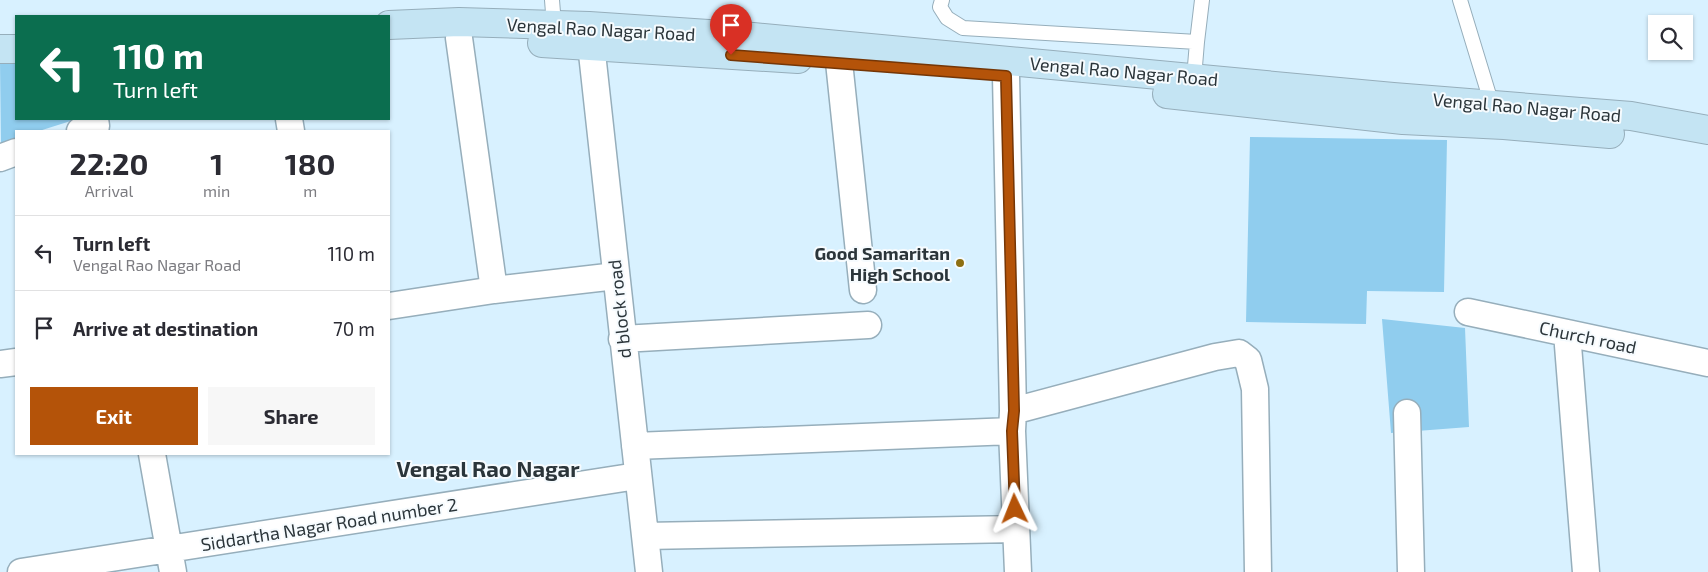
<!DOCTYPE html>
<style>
:root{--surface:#fff;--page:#f7f7f7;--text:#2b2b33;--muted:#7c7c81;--line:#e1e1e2;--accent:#b45309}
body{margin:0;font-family:"Exo 2",sans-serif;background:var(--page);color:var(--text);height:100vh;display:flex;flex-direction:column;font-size:19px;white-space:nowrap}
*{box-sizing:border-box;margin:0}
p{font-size:16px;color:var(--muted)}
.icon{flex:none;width:28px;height:28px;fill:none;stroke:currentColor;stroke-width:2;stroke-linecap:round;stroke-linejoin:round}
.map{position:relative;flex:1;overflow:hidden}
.side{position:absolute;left:15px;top:130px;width:375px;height:325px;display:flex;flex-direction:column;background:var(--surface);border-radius:0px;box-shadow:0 1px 4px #0004}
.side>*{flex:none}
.banner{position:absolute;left:15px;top:15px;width:375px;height:105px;border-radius:0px;box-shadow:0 1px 4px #0004;background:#0b6e4f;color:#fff;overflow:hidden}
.fabs{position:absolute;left:1648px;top:15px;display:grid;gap:10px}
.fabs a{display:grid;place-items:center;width:45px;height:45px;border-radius:0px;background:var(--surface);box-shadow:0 1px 4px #0004;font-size:25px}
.pin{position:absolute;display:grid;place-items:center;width:42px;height:42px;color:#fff;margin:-51px -21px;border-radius:50% 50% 50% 0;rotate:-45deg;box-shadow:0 0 5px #0007}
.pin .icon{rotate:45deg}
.me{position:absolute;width:55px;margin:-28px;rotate:358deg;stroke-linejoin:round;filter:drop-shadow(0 0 4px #0008)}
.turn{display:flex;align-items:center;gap:18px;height:105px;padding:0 15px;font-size:22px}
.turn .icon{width:65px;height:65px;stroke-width:2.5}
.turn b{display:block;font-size:35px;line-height:42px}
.eta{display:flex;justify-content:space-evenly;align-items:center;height:85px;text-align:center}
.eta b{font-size:30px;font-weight:700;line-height:35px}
.button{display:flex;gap:10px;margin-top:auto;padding:10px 15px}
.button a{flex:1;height:58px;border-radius:0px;background:var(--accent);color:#fff;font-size:20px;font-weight:700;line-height:58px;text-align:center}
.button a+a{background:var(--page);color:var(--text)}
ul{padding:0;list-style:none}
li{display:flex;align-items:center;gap:15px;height:75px;padding:0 15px;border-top:1px solid var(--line)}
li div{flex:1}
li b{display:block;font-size:19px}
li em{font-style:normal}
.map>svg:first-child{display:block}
.green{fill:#90cdee}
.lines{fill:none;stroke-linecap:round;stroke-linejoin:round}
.lane-casing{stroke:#96aebb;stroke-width:16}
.street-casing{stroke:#96aebb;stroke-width:29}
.secondary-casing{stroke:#96aebb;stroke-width:30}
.lane{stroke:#fff;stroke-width:14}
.street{stroke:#fff;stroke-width:26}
.secondary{stroke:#c4e4f3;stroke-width:28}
.route-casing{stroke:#753606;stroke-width:12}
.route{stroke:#b45309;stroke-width:9}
.poi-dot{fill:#8d6f12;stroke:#f6fbfe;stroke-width:2}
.labels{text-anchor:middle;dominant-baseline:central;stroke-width:4;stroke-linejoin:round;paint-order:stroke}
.street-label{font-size:18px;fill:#2b353a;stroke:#f6fbfe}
.poi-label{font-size:18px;font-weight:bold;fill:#2b353a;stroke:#f6fbfe;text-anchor:end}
.district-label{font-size:22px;font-weight:bold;fill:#2b353a;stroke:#f6fbfe}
</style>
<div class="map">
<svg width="1708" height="572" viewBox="0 0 1708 572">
<rect width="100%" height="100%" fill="#d8f1ff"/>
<path class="green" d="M0,61H16V119H77L39,131H16V139L1,144Z
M1250,137L1447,140L1444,292L1367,291L1366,324L1246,322Z
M1382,319L1465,328L1469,427L1391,433Z"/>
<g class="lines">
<defs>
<path id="lane" d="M552,0L554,25
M942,0L940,7L947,18L963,28L1197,42L1202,0
M1460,0L1492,105
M1194,78L1197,42"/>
<path id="street" d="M589,26L649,572
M459,38L494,290
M839,62L863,290
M1006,76L1013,411L1012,431L1018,572
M289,119L291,131
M80,131L96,126L95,119
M0,158L16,152
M389,306L494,290L616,276
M1468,312L1708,363
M1567,333L1586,572
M622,339L868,325
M0,364L16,362
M1013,411L1215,357L1239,353L1248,360L1255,389L1258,572
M1407,413L1411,572
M635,446L1012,431
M152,454L173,572
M645,536L1016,529
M21,572L637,476"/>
<path id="secondary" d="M389,25L459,22L589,26L753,37L1393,97L1631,116L1708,130
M542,43L798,59
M0,49H16
M1167,94L1403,120L1504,125L1610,134"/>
</defs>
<use href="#lane" class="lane-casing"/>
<use href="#street" class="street-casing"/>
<use href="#secondary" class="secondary-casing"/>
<use href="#lane" class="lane"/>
<use href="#street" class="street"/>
<use href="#secondary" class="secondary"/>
</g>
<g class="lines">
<defs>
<path id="route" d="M731,55L1006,76L1014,411L1012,431L1015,509"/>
</defs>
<use href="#route" class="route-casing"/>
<use href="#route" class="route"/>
</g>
<circle class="poi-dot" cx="960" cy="263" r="5"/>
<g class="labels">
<g class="street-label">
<text transform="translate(601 29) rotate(3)">Vengal Rao Nagar Road</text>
<text transform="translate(1124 71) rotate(5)">Vengal Rao Nagar Road</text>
<text transform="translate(1527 107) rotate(5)">Vengal Rao Nagar Road</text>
<text transform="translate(619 309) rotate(-96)">d block road</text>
<text transform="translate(1588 337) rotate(12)">Church road</text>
<text transform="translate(329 524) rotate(-9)">Siddartha Nagar Road number 2</text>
</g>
<g class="poi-label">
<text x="950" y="253">Good Samaritan<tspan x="950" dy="21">High School</tspan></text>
</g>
<g class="district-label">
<text x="488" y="468">Vengal Rao Nagar</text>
</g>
</g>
</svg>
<div class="fabs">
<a><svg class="icon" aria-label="search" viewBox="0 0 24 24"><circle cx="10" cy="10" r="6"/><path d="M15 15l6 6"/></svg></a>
</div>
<div class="pin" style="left:731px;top:55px;background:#d93025"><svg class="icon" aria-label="arrive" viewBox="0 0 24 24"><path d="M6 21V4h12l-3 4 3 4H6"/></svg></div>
<svg class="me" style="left:1015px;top:509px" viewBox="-20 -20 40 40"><path d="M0-17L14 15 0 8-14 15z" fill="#b45309" stroke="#fff" stroke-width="4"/></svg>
<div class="banner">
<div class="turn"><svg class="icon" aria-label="left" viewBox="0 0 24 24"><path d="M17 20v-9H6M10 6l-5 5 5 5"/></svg><div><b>110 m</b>Turn left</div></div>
</div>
<section class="side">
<div class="eta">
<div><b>22:20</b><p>Arrival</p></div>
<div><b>1</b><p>min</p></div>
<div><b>180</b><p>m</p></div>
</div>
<ul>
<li><svg class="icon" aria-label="left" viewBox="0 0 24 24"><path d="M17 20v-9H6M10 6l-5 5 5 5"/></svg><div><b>Turn left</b><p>Vengal Rao Nagar Road</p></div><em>110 m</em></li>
<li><svg class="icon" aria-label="arrive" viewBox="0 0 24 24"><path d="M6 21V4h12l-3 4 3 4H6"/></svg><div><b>Arrive at destination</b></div><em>70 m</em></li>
</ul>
<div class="button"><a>Exit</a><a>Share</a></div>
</section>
</div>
